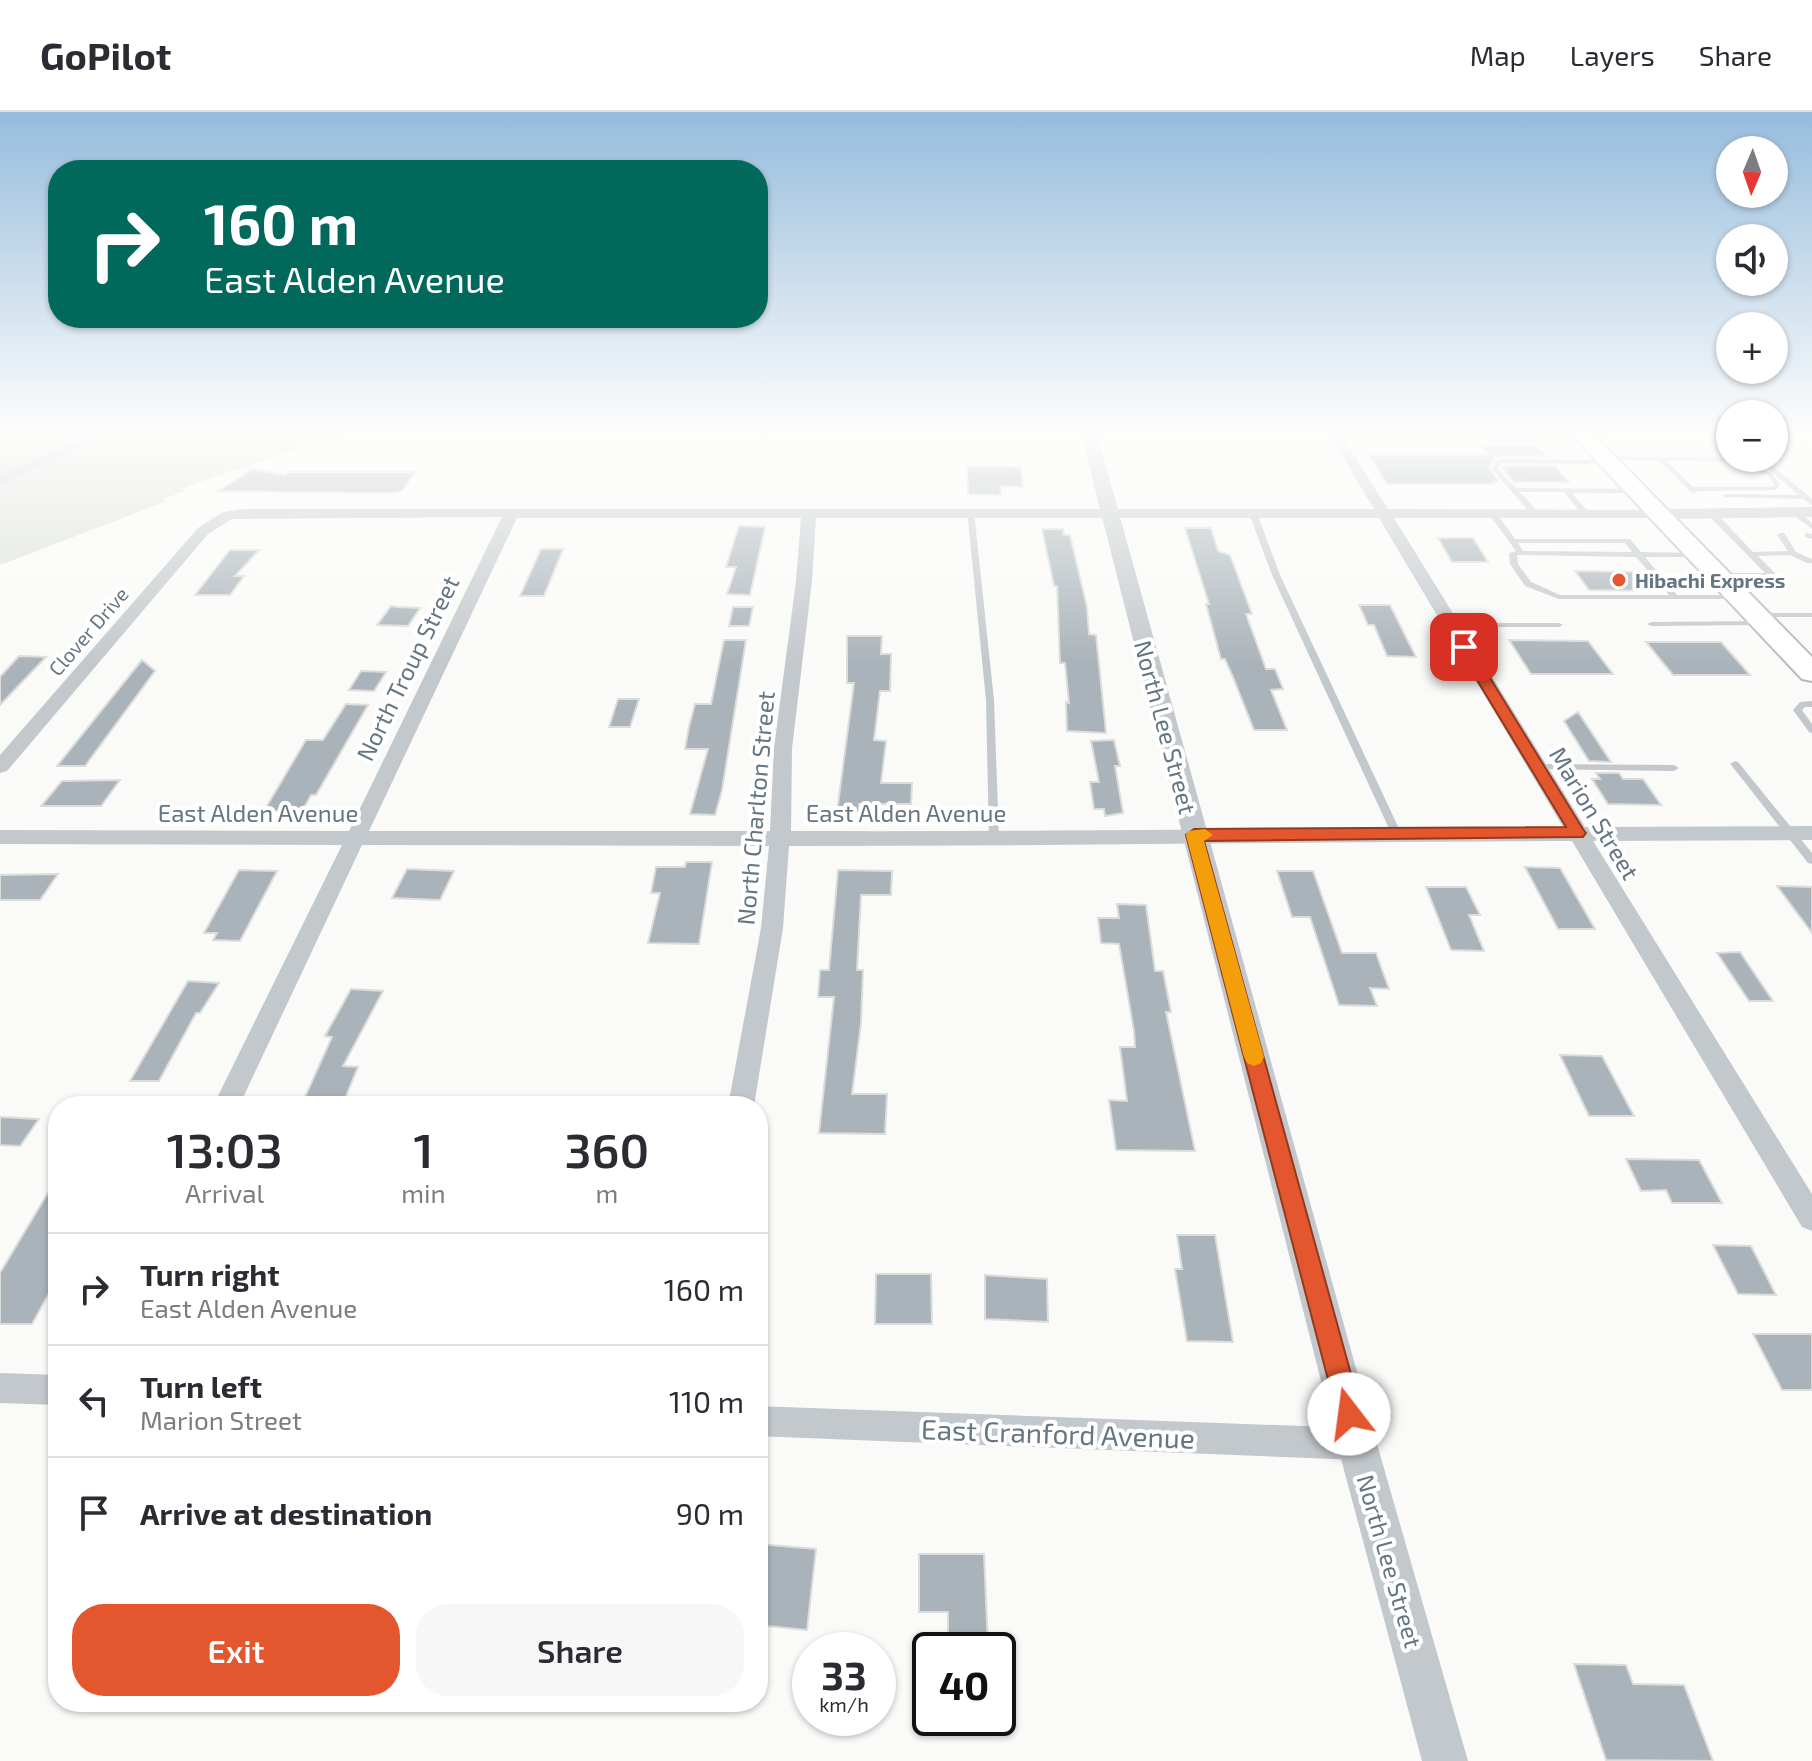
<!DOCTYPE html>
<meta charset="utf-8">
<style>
:root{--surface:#fff;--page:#f7f7f7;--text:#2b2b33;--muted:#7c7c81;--line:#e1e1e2;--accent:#e4572e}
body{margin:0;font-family:"Exo 2",sans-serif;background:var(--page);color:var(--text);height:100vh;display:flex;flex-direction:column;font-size:30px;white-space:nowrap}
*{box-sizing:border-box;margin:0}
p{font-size:26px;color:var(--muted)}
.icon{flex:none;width:44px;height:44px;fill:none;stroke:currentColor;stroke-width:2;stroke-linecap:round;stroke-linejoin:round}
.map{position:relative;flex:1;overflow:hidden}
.panel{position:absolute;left:48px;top:984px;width:720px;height:616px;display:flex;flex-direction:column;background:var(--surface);border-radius:32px;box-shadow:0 2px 6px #0004}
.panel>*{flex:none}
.hud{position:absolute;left:48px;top:48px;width:720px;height:168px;border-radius:32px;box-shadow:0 2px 6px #0004;background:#00695c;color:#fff;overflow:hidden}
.needle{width:52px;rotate:182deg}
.controls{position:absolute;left:1716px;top:24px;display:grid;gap:16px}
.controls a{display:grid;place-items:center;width:72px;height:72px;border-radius:50%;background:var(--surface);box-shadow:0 2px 6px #0004;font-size:40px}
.speed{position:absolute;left:792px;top:1520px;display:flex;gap:16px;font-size:40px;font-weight:700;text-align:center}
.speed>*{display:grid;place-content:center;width:104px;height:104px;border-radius:50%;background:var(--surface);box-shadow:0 2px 6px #0004;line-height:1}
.speed small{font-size:20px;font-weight:400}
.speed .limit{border:4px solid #111;border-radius:12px;background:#fff;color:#111}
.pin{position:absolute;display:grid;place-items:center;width:68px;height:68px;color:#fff;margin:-34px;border-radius:16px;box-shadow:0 4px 12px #0006}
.me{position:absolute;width:88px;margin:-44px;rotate:345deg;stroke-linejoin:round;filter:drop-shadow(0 0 6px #0008)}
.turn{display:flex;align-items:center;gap:28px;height:168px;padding:0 24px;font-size:36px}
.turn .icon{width:104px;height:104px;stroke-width:2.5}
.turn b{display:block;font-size:56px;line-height:68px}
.eta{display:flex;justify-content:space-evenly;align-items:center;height:136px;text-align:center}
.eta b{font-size:48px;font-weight:600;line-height:56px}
.button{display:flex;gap:16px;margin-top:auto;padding:16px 24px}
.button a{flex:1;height:92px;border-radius:32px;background:var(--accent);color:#fff;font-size:32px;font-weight:600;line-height:92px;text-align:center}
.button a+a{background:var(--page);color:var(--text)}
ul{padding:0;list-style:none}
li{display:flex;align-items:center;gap:24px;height:112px;padding:0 24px;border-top:2px solid var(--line)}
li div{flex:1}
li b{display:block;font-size:30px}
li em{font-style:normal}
header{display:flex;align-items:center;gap:48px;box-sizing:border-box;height:112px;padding:0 40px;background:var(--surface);border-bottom:2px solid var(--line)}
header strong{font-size:38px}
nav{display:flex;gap:44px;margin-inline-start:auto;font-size:28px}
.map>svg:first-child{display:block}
.green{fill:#dadfd7}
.building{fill:#aab3b9;stroke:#dcdcda;stroke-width:2}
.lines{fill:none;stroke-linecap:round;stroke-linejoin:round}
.primary-casing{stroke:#b5babe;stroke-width:4}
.service{fill:#c3c8cc;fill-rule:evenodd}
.minor{fill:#c3c8cc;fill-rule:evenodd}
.tertiary{fill:#c3c8cc;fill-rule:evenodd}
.primary{fill:#fff;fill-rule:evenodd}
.route{fill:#e4572e;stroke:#94391e;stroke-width:2}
.slow{fill:#f59e0b}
.poi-dot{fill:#e4572e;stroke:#fff;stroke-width:3}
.labels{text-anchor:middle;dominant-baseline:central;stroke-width:8;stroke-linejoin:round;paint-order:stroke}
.far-poi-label{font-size:20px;font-weight:bold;fill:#657683;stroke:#fff;text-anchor:start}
.far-street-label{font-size:20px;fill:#657683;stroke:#fff}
.street-label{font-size:24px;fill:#657683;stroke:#fff}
.near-street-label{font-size:28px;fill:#657683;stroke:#fff}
</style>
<header>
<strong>GoPilot</strong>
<nav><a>Map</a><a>Layers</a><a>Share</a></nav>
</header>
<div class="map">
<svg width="1812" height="1649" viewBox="0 0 1812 1649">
<rect width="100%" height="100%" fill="#fafaf8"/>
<path class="green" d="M0,322H342L179,377L186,378L162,388L167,389L0,453Z"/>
<path class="building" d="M1481,332L1536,333L1547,344H1496L1489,356L1499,370H1493L1494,372H1387L1369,343H1489Z
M967,354L1021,355L1023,375L1000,374L1001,383L968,382Z
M1503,354H1555L1569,370H1514L1502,356Z
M252,357L285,363L288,360H415L402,379L388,381L219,379Z
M739,414L765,415L750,483L727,482L736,455H726Z
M1185,416H1211L1218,439L1230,443L1252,502H1246L1266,557H1275L1283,577L1271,578L1287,618H1254L1233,565L1225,547H1221L1206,492H1209Z
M1042,417H1063L1064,423H1070L1087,495L1089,522L1096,523L1106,621L1067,619L1066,590L1069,591L1065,551H1060L1057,474H1054Z
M1438,426H1473L1488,450H1452Z
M541,437H563L544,484H520Z
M230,438H259L235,464H244L230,483H195Z
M1575,459L1640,460L1656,479L1589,478Z
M1359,493H1390L1416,545L1387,544L1374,513H1368Z
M391,494L398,495L420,496L408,514L377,513Z
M733,495H753L749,514H729Z
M847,524H882L881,542H891L890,579H880L874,628L886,629L881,671H912L911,692H859V700H837L854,571H847Z
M724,528H746L722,678L715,703L690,702L708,637H685L689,615L695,592H711Z
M1509,528L1588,529L1613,562H1531Z
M1646,530H1721L1750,563H1673Z
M19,544L46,545L0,593V565Z
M142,548L155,559L85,654H57Z
M361,559L386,560L374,579L349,578Z
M618,587H639L630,615H609Z
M346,592L368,593L316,683H311L302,699H264L306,628H323Z
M1578,600L1611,650L1589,649L1564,609Z
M1114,628L1120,654H1115L1123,701L1105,704L1104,697H1094L1090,670H1099L1091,629Z
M1596,661H1619L1623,667H1643L1661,693L1608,692L1592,667H1600Z
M120,668L101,694H41L62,669Z
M686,750H712L699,832L648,831L660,781H651L656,755H685Z
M1525,755L1560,756L1595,817H1558Z
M407,757L454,759L440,788L392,786Z
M239,758L277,759L240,829L213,828L217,821H204Z
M838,758L892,759L891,783H861L857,858H863L861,911L852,982H887L885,1022L819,1021L834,885H818L820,858H829Z
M1277,759H1313L1342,841H1376L1389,877L1370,876L1377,894L1339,893L1310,805H1292Z
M58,762L40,788H0V763Z
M1777,774L1812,775V821Z
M1426,775H1466L1480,803H1469L1484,839L1451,838Z
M1117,792L1146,793L1155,859H1163L1171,900H1166L1195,1039L1116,1038L1109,988L1127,989L1120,935H1135L1134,919L1119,832L1101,831L1098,806H1119Z
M1740,840L1773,889H1749L1717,841Z
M188,869L219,871L200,901H196L159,969H130Z
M351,877L383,879L343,954L358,955L342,994H301L332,925L325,924Z
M1560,943L1602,944L1634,1004H1589Z
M0,1005L39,1007L20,1034L0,1033Z
M1626,1047L1699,1048L1722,1091H1672L1666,1078L1641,1079Z
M58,1064V1165L32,1212H0V1161Z
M1177,1123H1215L1233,1230L1187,1229L1175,1157H1182Z
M1713,1133L1751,1134L1776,1183L1738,1182Z
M876,1162H931L932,1212H875Z
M985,1163L1047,1167L1048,1210L985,1207Z
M1753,1222H1812V1278H1782Z
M758,1432L816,1437L807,1518L758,1513Z
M919,1442H984L988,1535H948V1500H919Z
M1574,1552L1626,1553L1633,1572L1684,1573L1713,1649L1606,1648Z"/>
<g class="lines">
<defs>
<path id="primary" d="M1571,322H1593L1812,545V569L1802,567Z"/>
</defs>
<use href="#primary" class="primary-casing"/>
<path class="service" d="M1339,325L1588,326L1591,328L1588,330L1337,328L1336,327Z
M1606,344L1763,346L1812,387V393L1803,387L1724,385V383L1726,382L1798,383L1761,350L1667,349L1693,375H1772L1774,372L1768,363L1740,354V352L1742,351L1772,361L1780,372L1776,378L1697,379L1696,381H1692L1659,349L1610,348L1613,350L1610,352L1501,351L1498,357L1516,376L1638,377L1641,379L1638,381H1572L1590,402L1586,404H1583L1564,380H1520L1539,401L1535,403H1532L1492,357L1495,349L1498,347L1606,348L1603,346Z
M967,398L974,400L994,588L999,726L994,730L989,726L986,588Z
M1250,399L1257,401L1280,463L1402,723L1401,726H1393L1392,723L1272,463L1249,401Z
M1489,399H1495L1515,427H1630L1641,440L1701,441V445H1645L1677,483H1736L1740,485L1736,487H1559L1525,474L1510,452L1509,441L1516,439L1488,401ZM1518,431H1625L1632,440L1523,439ZM1517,443L1636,445L1669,483H1560L1531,470L1518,452Z
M1708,399H1714L1753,440L1788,439L1777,423L1781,421H1784L1796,440L1812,447V451H1807L1790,443L1758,444L1775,461V465H1717L1716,463L1720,461H1765L1708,403Z
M1793,399H1799L1812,411V417L1793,403Z
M1805,421L1812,422V427L1805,425Z
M1755,501H1812V505H1755Z
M1761,509L1765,511L1764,513L1651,514L1647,512L1651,510Z
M1448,511H1559L1563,513L1559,515H1448Z
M1812,589V595H1805L1802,598L1812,612V621L1809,620L1793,598L1800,590Z
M1735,649L1738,650L1812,741V752L1808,751L1732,654L1730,652Z
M1536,652L1674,653L1679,656L1674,659L1533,657L1531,655L1533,653Z"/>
<path class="minor" d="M94,322H110L0,373V364Z
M1329,322H1341L1388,397L1663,398L1670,402L1663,406H1394L1585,715L1812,714V728L1593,729L1812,1082V1119L1802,1115L1572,729C1311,730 1050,734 789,734L783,816L754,994H728L761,816L769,734L362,733L239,994H213L342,733L0,732V718L349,719L502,405L232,407L208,422L7,659L0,661V643L198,416L223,400L245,397H1374ZM517,406H801L796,469L774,636L770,719H369ZM816,406H1379L1563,715C1306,716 1048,720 791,719L792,636L812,469Z
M0,1261L58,1263V1293L0,1291Z
M758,1294L1357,1316L1368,1321L1373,1332L1368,1343L1357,1348L758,1324Z"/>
<path class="tertiary" d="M1081,322H1097L1377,1332L1468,1649H1422L1337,1332Z
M1812,395V405L1663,407L1654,402L1663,397Z"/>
<use href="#primary" class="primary"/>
</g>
<linearGradient id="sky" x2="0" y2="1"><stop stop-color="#96bcdc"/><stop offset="0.58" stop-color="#fdfdfc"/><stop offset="1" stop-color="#fdfdfc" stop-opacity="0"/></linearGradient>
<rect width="1812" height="552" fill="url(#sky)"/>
<path class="route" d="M1464,530L1471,535L1583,717L1586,721L1583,725L1204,729L1362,1302L1358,1311L1349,1314L1340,1311L1337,1302L1186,723L1194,717L1566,715L1457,535Z"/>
<path class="slow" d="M1205,717L1213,723L1204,729L1264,945L1261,951L1254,954L1247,951L1244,945L1186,723L1188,719Z"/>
<circle class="poi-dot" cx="1619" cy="468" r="8"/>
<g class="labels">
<g class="far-poi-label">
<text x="1635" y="468">Hibachi Express</text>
</g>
<g class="far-street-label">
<text transform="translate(88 519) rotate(-49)">Clover Drive</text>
</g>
<g class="street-label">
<text transform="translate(407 556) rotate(-64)">North Troup Street</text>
<text transform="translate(1166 615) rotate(75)">North Lee Street</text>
<text transform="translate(755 696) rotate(-85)">North Charlton Street</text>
<text x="258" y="700">East Alden Avenue</text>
<text x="906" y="700">East Alden Avenue</text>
<text transform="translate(1595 701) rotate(59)">Marion Street</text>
<text transform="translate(1390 1449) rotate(74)">North Lee Street</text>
</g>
<g class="near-street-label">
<text transform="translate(1058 1321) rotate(2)">East Cranford Avenue</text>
</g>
</g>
</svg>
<div class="controls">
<a><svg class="needle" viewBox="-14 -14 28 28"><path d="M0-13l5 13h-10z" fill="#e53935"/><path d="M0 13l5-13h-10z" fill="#7c7c81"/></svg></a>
<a><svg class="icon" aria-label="sound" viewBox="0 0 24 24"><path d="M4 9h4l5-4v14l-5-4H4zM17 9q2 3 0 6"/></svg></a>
<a>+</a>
<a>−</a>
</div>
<div class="speed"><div>33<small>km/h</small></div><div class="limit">40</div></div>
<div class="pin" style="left:1464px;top:535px;background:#d93025"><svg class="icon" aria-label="arrive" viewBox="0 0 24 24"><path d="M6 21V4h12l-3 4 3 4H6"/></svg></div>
<svg class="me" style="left:1349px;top:1302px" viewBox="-20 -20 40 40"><circle r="19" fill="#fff"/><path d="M0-13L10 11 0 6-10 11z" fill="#e4572e"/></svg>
<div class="hud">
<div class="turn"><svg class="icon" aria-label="right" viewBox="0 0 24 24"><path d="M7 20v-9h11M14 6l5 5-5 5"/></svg><div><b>160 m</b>East Alden Avenue</div></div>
</div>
<section class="panel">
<div class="eta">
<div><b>13:03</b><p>Arrival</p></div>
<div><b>1</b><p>min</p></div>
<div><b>360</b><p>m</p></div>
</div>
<ul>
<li><svg class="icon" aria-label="right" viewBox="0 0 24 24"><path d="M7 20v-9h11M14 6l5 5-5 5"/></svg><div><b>Turn right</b><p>East Alden Avenue</p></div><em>160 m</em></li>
<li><svg class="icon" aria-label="left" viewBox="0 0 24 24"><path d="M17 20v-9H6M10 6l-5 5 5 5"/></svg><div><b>Turn left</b><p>Marion Street</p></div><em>110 m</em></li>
<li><svg class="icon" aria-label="arrive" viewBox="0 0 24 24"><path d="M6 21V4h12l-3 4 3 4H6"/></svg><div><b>Arrive at destination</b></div><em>90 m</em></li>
</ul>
<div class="button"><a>Exit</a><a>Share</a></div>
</section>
</div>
